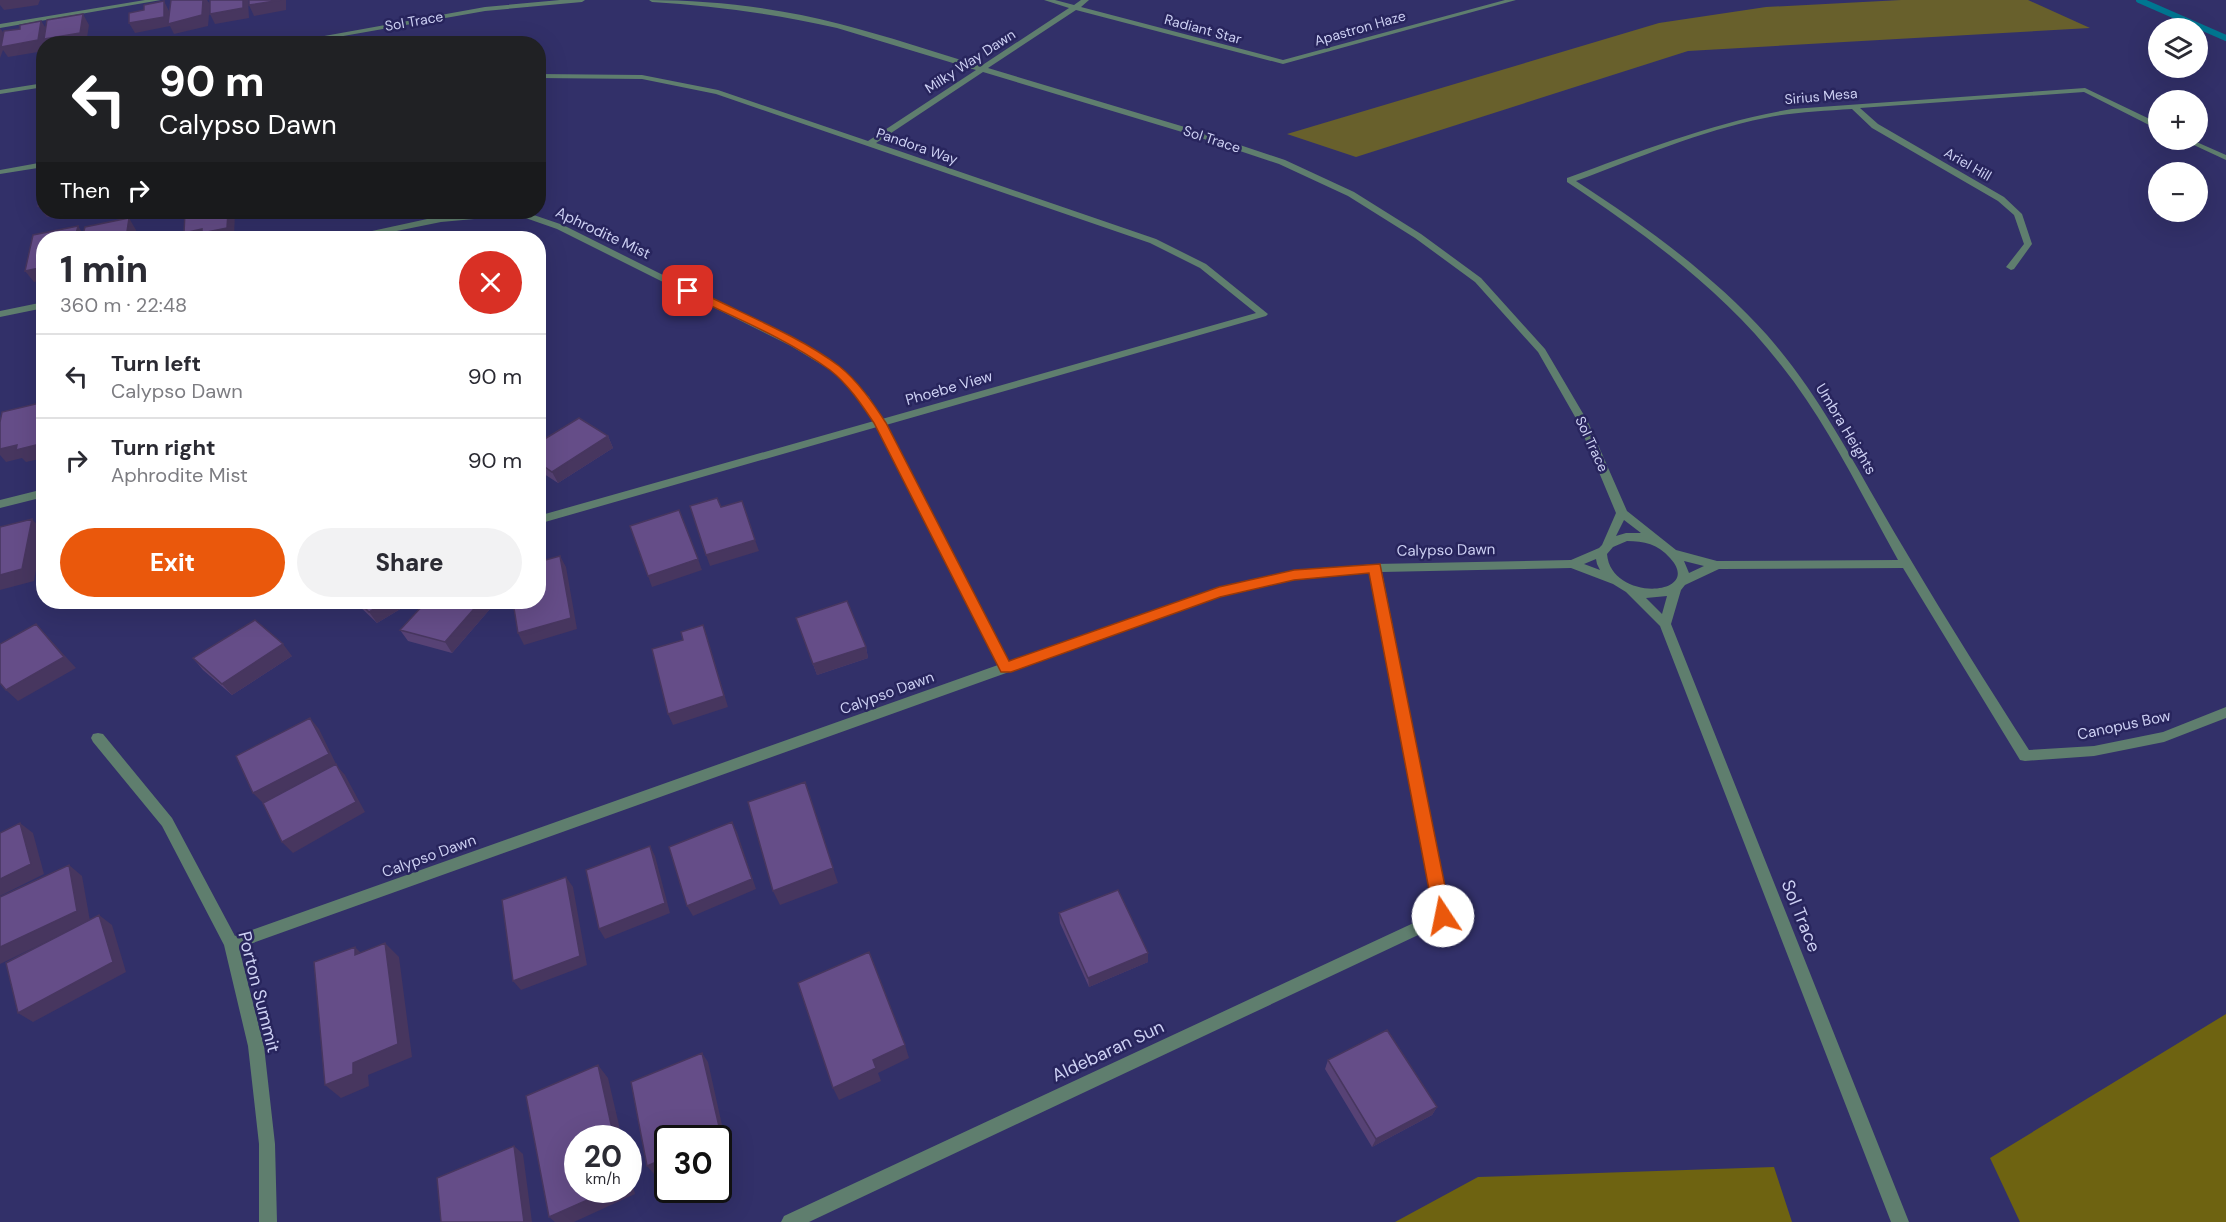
<!DOCTYPE html>
<meta charset="utf-8">
<style>
:root{--surface:#fff;--page:#f2f2f3;--text:#2b2b33;--muted:#7c7c81;--line:#e1e1e2;--accent:#ea580c}
body{margin:0;font-family:"DM Sans",sans-serif;background:var(--page);color:var(--text);height:100vh;display:flex;flex-direction:column;font-size:22px;white-space:nowrap}
*{box-sizing:border-box;margin:0}
p{font-size:20px;color:var(--muted)}
.icon{flex:none;width:33px;height:33px;fill:none;stroke:currentColor;stroke-width:2;stroke-linecap:round;stroke-linejoin:round}
.map{position:relative;flex:1;overflow:hidden}
.panel{position:absolute;left:36px;top:231px;width:510px;height:378px;display:flex;flex-direction:column;background:var(--surface);border-radius:24px;box-shadow:0 6px 24px #0002}
.panel>*{flex:none}
.hud{position:absolute;left:36px;top:36px;width:510px;height:183px;border-radius:24px;box-shadow:0 6px 24px #0002;background:#202124;color:#fff;overflow:hidden}
.controls{position:absolute;left:2148px;top:18px;display:grid;gap:12px}
.controls a{display:grid;place-items:center;width:60px;height:60px;border-radius:50%;background:var(--surface);box-shadow:0 6px 24px #0002;font-size:30px}
.speed{position:absolute;left:564px;top:1125px;display:flex;gap:12px;font-size:30px;font-weight:700;text-align:center}
.speed>*{display:grid;place-content:center;width:78px;height:78px;border-radius:50%;background:var(--surface);box-shadow:0 6px 24px #0002;line-height:1}
.speed small{font-size:15px;font-weight:400}
.speed .limit{border:3px solid #111;border-radius:9px;background:#fff;color:#111}
.pin{position:absolute;display:grid;place-items:center;width:51px;height:51px;color:#fff;margin:-26px;border-radius:12px;box-shadow:0 3px 9px #0006}
.me{position:absolute;width:66px;margin:-33px;rotate:349deg;stroke-linejoin:round;filter:drop-shadow(0 0 4px #0008)}
.turn{display:flex;align-items:center;gap:21px;height:126px;padding:0 24px;font-size:27px}
.turn .icon{width:78px;height:78px;stroke-width:2.5}
.turn b{display:block;font-size:42px;line-height:51px}
.then{display:flex;align-items:center;height:57px;padding:0 24px;background:#0003;gap:12px;font-size:22px}
.round{display:grid;place-items:center;flex:none;width:63px;height:63px;border-radius:32px;background:var(--page)}
.headline{display:flex;align-items:center;justify-content:space-between;height:102px;padding:0 24px}
h1{font-size:36px;font-weight:800;line-height:45px}
.action{display:flex;gap:12px;margin-top:auto;padding:12px 24px}
.action a{flex:1;height:69px;border-radius:36px;background:var(--accent);color:#fff;font-size:24px;font-weight:800;line-height:69px;text-align:center}
.action a+a{background:var(--page);color:var(--text)}
ul{padding:0;list-style:none}
li{display:flex;align-items:center;gap:18px;height:84px;padding:0 24px;border-top:2px solid var(--line)}
li div{flex:1}
li b{display:block;font-size:22px}
li em{font-style:normal}
.map>svg:first-child{display:block}
.green{fill:#68602c}
.forest{fill:#6e6311}
.lines{fill:none;stroke-linecap:round;stroke-linejoin:round}
.stream{stroke:#007691;stroke-width:6}
.minor{fill:#5f7e6e;fill-rule:evenodd}
.wall{fill:#574275}
.shaded-wall{fill:#47365f}
.building{fill:#654d88;stroke:#47365f;stroke-width:1.5}
.route{fill:#ea580c;stroke:#983908;stroke-width:1.5}
.labels{text-anchor:middle;dominant-baseline:central;stroke-width:5;stroke-linejoin:round;paint-order:stroke}
.far-street-label{font-size:14px;fill:#cdd0f3;stroke:#28255d}
.street-label{font-size:15px;fill:#cdd0f3;stroke:#28255d}
.near-street-label{font-size:18px;fill:#cdd0f3;stroke:#28255d}
</style>
<div class="map">
<svg width="2226" height="1222" viewBox="0 0 2226 1222">
<rect width="100%" height="100%" fill="#323069"/>
<path class="green" d="M1901,0H2028L2090,28L1688,51L1356,157L1287,134L1659,23L1766,7Z"/>
<path class="forest" d="M2226,1014V1222H2020L1990,1158Z
M1774,1167L1792,1222H1395L1478,1177Z"/>
<g class="lines">
<path class="stream" d="M2139,0L2226,38"/>
<path class="minor" d="M145,0H161L0,28V24Z
M560,0H585L582,2L485,11L298,44H280L485,7Z
M649,0C713,0 778,8 840,24C887,36 934,52 981,66L1069,8L1044,0H1055L1074,5L1081,0H1089L1081,7L1283,60L1505,0H1516L1283,64L1076,10L988,68L1198,131L1285,160L1354,192L1421,234L1481,278L1545,349L1588,422L1627,511L1676,550L1717,561L1898,560C1861,494 1828,424 1781,365C1723,290 1645,234 1567,182V178C1641,151 1714,122 1792,109L2085,88L2158,123V128H2155L2084,92L1860,108L1878,124L2004,197L2022,214L2032,244L2014,269L2011,270L2006,267L2024,244L2014,215L1998,201L1872,128L1852,109C1823,111 1793,112 1765,118C1700,131 1638,158 1576,181C1645,226 1712,274 1767,335C1826,402 1863,482 1909,557C1947,621 1988,686 2029,750L2094,746L2163,732L2226,707V718L2164,742L2094,756L2025,761L2020,760L1903,568L1719,569L1685,585L1681,590L1671,624L1909,1222H1891L1660,626L1626,592L1613,584L1571,568L1382,572L1450,916L1448,921L809,1222H781L784,1216L1435,913L1370,573L1294,579L1221,596L239,948L264,1046L275,1144L277,1222H259V1144L248,1046L224,945L162,826L93,742L91,738L93,734L98,733L103,734L172,818L235,936L998,665L877,427L538,524V516L874,421L861,401L832,371L791,346L557,229L517,215L441,222L362,238H348L349,236L441,216L495,212H525L563,225L797,342L840,367L869,397L882,419L1256,313L1200,268L1150,243L716,94L642,79L538,78V74L642,75L718,90L868,141L976,70L837,28C776,14 715,6 652,2ZM983,72L1192,135L1279,164L1348,196L1415,238L1475,282L1538,352L1578,422L1616,513L1602,545L1599,548L1571,560L1375,564L1294,571L1215,589L1009,662L886,425L1266,316L1268,314L1206,264L1156,239L876,143ZM1624,520L1641,533H1626L1616,536ZM1627,541C1644,541 1658,544 1670,558C1705,596 1611,603 1607,554L1613,547ZM1596,559L1597,564L1600,570L1584,564ZM1684,561L1704,566L1689,573ZM1667,596L1662,614L1646,598Z
M44,83V87L0,94V90Z
M2183,140H2192L2226,155V160Z
M44,162V167L0,174V170Z
M44,302V308L0,317V311Z
M44,489V497L0,508V500Z"/>
</g>
<path class="wall" d="M608,436L613,448L558,483L538,470V443Z
M355,602H412L377,623Z
M426,602H496L452,653L408,641L400,630Z
M796,618L866,647L868,658L817,675Z
M292,656L232,695L203,670L193,658Z
M1059,913L1148,953V962L1089,987L1060,923Z
M1328,1060L1437,1107L1432,1115L1372,1147L1325,1069Z"/>
<path class="shaded-wall" d="M0,0H40L38,5L4,10L0,5Z
M203,0H207L210,4L208,26L174,34L170,26L135,33L129,23L164,1L169,11Z
M243,0H248L249,18L215,24L210,14Z
M281,0H286V10L254,16L249,5Z
M83,14L89,25L86,44L46,43L44,44V51L8,57L3,50L0,58V28L7,38L41,21L48,31Z
M44,205V212H75L47,217L38,206Z
M228,212H235L234,238H187L184,233Z
M336,212H367L339,217Z
M129,218L136,230L135,238H126Z
M78,226L86,238H75Z
M44,267V280L34,282L25,271Z
M608,436L613,448L558,483L552,472Z
M44,443V458L26,462L22,458L6,462L0,455V449L17,445Z
M32,519L43,531L34,581L0,590V575Z
M755,540L759,551L710,566L706,555Z
M560,556L566,567L577,629L524,645L518,633Z
M698,559L702,570L652,587L648,576Z
M386,602H412L377,623L369,612Z
M480,602H496L452,653L445,642Z
M36,624L47,636L76,668L18,701L6,690Z
M703,625L707,637L728,707L673,725L668,714Z
M283,644L292,656L232,695L222,684Z
M866,647L868,658L817,675L813,664Z
M310,718L319,729L337,766L345,775L365,812L293,853L282,842L264,804L253,793Z
M805,782L838,883L780,905L773,891Z
M732,822L737,832L756,889L693,916L687,906Z
M20,823L33,833L44,874L0,896V879Z
M650,846L655,856L670,913L605,939L599,929Z
M69,865L82,876L90,921L0,964V947Z
M566,877L573,887L587,965L521,990L513,981Z
M99,915L112,925L126,972L33,1022L18,1013Z
M385,943L399,957L412,1057L368,1075L369,1086L341,1098L325,1085L353,1063Z
M355,947L369,961L355,955Z
M1148,953V962L1089,987L1088,978Z
M905,1045L909,1058L878,1073L881,1081L839,1100L833,1088L873,1060Z
M702,1053L708,1062L726,1143L718,1146V1138H713Z
M598,1065L608,1078L622,1138H614Z
M1437,1107L1432,1115L1372,1147L1376,1139Z
M514,1146L523,1154L532,1222H524Z
M668,1157V1168L654,1174L647,1166Z
M628,1167L635,1194L574,1222H555L549,1217L610,1190H628Z"/>
<path class="building" d="M171,0H203L202,15L168,24Z
M210,0H243V8L210,14Z
M249,0H281L249,5Z
M164,1V17L129,23V13L144,10V5Z
M83,14L80,33L44,39L47,20Z
M41,21L38,40L1,47L4,31L20,29V25Z
M44,176V205L38,206Z
M185,212H228L227,228L202,233V229L184,233Z
M129,218L126,238H82L85,227Z
M78,226L75,238H44V267L25,271L33,235Z
M44,402V443L16,450L17,445L0,449V422L2,412Z
M579,418L608,436L552,472L538,462V443Z
M717,498L721,507L742,501L755,540L706,555L690,506Z
M679,510L698,559L648,576L630,526Z
M32,519L22,569L0,575V527Z
M44,555V568H41Z
M560,556L571,618L518,633L513,602H538V562Z
M847,601L866,647L813,664L796,618Z
M359,602H386L369,612Z
M426,602H480L445,642L400,630Z
M255,620L283,644L222,684L193,658Z
M36,624L64,657L6,690L0,683V644Z
M703,625L724,696L668,714L652,649L683,640L681,632Z
M310,718L329,754L253,793L236,756Z
M336,764L356,802L282,842L263,803Z
M805,782L833,868L773,891L748,802Z
M732,822L752,879L687,906L669,847Z
M20,823L31,864L0,879V833Z
M650,846L665,903L599,929L586,870Z
M69,865L77,911L0,947V897Z
M566,877L580,956L513,981L502,900Z
M1118,890L1148,953L1088,978L1059,913Z
M99,915L113,962L18,1013L6,963Z
M385,943L398,1044L353,1063V1074L325,1085L314,962L355,947V955Z
M869,952L905,1045L873,1060L876,1068L833,1088L798,983Z
M1387,1030L1437,1107L1376,1139L1328,1060Z
M702,1053L721,1135L713,1138H668V1157L647,1166L631,1082Z
M598,1065L614,1138H578V1190H610L549,1217L526,1096Z
M514,1146L524,1222H441L437,1178Z"/>
<path class="route" d="M684,288H692C736,311 800,336 839,366C858,381 873,403 886,423L1009,661L1219,587L1294,570L1380,564L1451,916L1448,922L1443,924L1437,922L1434,916L1369,573L1294,580L1220,597L1011,672H1001L874,423C862,405 848,384 830,370C786,338 733,317 684,293Z"/>
<g class="labels">
<g class="far-street-label">
<text transform="translate(414 21) rotate(-10)">Sol Trace</text>
<text transform="translate(1360 28) rotate(-16)">Apastron Haze</text>
<text transform="translate(1203 29) rotate(15)">Radiant Star</text>
<text transform="translate(970 61) rotate(-33)">Milky Way Dawn</text>
<text transform="translate(1821 96) rotate(-5)">Sirius Mesa</text>
<text transform="translate(1212 139) rotate(18)">Sol Trace</text>
<text transform="translate(917 146) rotate(19)">Pandora Way</text>
<text transform="translate(1968 164) rotate(30)">Ariel Hill</text>
<text transform="translate(1592 444) rotate(65)">Sol Trace</text>
</g>
<g class="street-label">
<text transform="translate(603 233) rotate(25)">Aphrodite Mist</text>
<text transform="translate(949 388) rotate(-16)">Phoebe View</text>
<text transform="translate(1846 429) rotate(59)">Umbra Heights</text>
<text transform="translate(1446 550) rotate(-1)">Calypso Dawn</text>
<text transform="translate(887 693) rotate(-20)">Calypso Dawn</text>
<text transform="translate(2124 725) rotate(-12)">Canopus Bow</text>
<text transform="translate(429 856) rotate(-20)">Calypso Dawn</text>
</g>
<g class="near-street-label">
<text transform="translate(1801 916) rotate(68)">Sol Trace</text>
<text transform="translate(259 992) rotate(76)">Porton Summit</text>
<text transform="translate(1108 1051) rotate(-25)">Aldebaran Sun</text>
</g>
</g>
</svg>
<div class="controls">
<a><svg class="icon" aria-label="layers" viewBox="0 0 24 24"><path d="M12 4l9 5-9 5-9-5zM3 14l9 5 9-5"/></svg></a>
<a>+</a>
<a>−</a>
</div>
<div class="speed"><div>20<small>km/h</small></div><div class="limit">30</div></div>
<div class="pin" style="left:688px;top:291px;background:#d93025"><svg class="icon" aria-label="arrive" viewBox="0 0 24 24"><path d="M6 21V4h12l-3 4 3 4H6"/></svg></div>
<svg class="me" style="left:1443px;top:916px" viewBox="-20 -20 40 40"><circle r="19" fill="#fff"/><path d="M0-13L10 11 0 6-10 11z" fill="#ea580c"/></svg>
<div class="hud">
<div class="turn"><svg class="icon" aria-label="left" viewBox="0 0 24 24"><path d="M17 20v-9H6M10 6l-5 5 5 5"/></svg><div><b>90 m</b>Calypso Dawn</div></div>
<div class="then">Then<svg class="icon" aria-label="right" viewBox="0 0 24 24"><path d="M7 20v-9h11M14 6l5 5-5 5"/></svg></div>
</div>
<section class="panel">
<div class="headline"><div><h1>1 min</h1><p>360 m · 22:48</p></div><a class="round" style="background:#d93025;color:#fff"><svg class="icon" aria-label="close" viewBox="0 0 24 24"><path d="M6 6l12 12M18 6L6 18"/></svg></a></div>
<ul>
<li><svg class="icon" aria-label="left" viewBox="0 0 24 24"><path d="M17 20v-9H6M10 6l-5 5 5 5"/></svg><div><b>Turn left</b><p>Calypso Dawn</p></div><em>90 m</em></li>
<li><svg class="icon" aria-label="right" viewBox="0 0 24 24"><path d="M7 20v-9h11M14 6l5 5-5 5"/></svg><div><b>Turn right</b><p>Aphrodite Mist</p></div><em>90 m</em></li>
</ul>
<div class="action"><a>Exit</a><a>Share</a></div>
</section>
</div>
